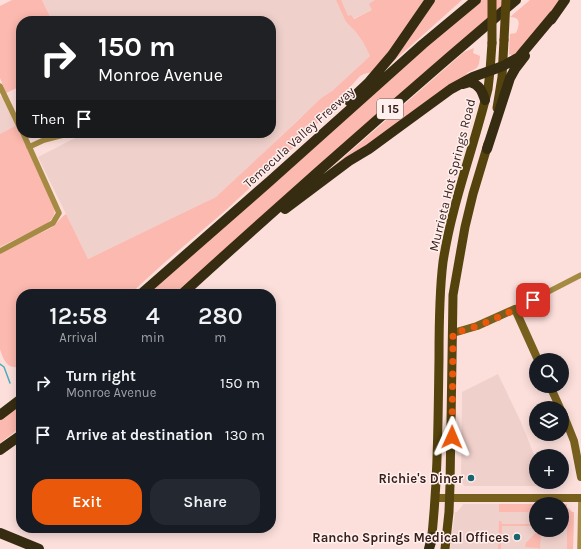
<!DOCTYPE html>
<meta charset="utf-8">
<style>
:root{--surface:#171b24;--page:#242831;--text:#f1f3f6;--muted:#9ea1a6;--accent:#ea580c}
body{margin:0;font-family:Karla,sans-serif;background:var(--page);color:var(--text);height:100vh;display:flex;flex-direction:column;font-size:15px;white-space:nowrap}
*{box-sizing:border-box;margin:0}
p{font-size:13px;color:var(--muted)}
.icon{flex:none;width:22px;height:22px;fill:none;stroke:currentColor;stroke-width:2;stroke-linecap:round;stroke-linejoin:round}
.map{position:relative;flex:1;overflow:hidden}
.drawer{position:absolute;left:16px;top:289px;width:260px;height:244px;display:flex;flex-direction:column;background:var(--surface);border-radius:16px;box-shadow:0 2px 10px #0003}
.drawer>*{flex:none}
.banner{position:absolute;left:16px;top:16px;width:260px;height:122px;border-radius:16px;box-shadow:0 2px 10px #0003;background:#202124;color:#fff;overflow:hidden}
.controls{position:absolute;left:529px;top:353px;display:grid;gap:8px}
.controls a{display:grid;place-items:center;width:40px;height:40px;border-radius:50%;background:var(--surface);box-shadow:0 2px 10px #0003;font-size:20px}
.pin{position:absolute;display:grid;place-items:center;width:34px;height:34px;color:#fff;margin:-17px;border-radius:8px;box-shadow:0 2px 6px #0006}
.me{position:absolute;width:44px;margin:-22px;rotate:1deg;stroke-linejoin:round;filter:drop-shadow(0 0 3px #0008)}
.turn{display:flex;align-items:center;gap:14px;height:84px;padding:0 16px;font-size:18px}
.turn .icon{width:52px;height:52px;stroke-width:2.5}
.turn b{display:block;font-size:28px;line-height:34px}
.then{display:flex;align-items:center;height:38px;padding:0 16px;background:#0003;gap:8px;font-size:15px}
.eta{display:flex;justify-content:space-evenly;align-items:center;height:68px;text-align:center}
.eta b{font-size:24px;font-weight:600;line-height:28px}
.action{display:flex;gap:8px;margin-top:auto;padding:8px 16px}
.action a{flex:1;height:46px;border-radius:16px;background:var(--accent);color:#fff;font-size:16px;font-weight:600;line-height:46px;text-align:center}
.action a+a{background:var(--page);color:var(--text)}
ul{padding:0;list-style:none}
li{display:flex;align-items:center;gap:12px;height:52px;padding:0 16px}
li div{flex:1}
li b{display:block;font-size:15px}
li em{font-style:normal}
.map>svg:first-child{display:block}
.built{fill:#f0d0cb}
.green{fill:#fcb9af}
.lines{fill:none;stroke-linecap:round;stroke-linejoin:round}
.stream{stroke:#4cadbb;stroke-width:1.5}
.street{stroke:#a58a43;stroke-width:5.5}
.secondary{stroke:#775f1e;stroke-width:8}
.primary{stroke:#55430d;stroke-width:9}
.highway{stroke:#362c12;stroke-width:10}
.primary-bridge{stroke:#55430d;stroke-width:9}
.route{stroke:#ea580c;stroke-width:7;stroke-dasharray:0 12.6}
.poi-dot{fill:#19656f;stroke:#fff0ee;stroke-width:1.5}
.labels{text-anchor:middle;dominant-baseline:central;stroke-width:3;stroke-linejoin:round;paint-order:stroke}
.shield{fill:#fff0ee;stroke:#745d5a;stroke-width:1}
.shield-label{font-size:12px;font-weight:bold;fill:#381e1b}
.street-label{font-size:13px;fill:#381e1b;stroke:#fff0ee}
.poi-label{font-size:13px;font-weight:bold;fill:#381e1b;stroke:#fff0ee;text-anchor:end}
</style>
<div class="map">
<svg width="581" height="549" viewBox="0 0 581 549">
<rect width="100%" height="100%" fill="#fcdfdb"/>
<path class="built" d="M42,0H394L346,22L355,31L363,42L370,56L332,91L321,98L220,194L216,197L182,214L88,259L38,157L85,133H271V21H52Z
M0,96L3,97L17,125L0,134Z
M498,374L520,420L535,457L537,486H465L461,482L462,392Z
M463,504H536V530H562V504H567V507L572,512H574L573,549H450L455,512H457L462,506Z"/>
<path class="green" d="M12,0H42L52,21H21V86L6,93L0,78V6Z
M336,0H341L348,16L351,15L354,19L372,10L369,4L375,0H424L391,50L372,72L364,74L360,76L309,133L226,210L164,263L130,294H21V366C20,366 15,368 14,367C6,367 2,356 0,349V253L51,228C57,224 60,218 66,214L88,259L216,197L292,126L321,98L332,91L370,56L363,42L355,31L346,22Z
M432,0H462L386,68Z
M481,0H510L174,294H147L457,20Z
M530,0H561L522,47L513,56L509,54L510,34L516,33C519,26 522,17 510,17Z
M474,48L473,53L480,56C479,68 478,68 467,73L466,76L329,174L327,172L344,157L464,52Z
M17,125L54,208C56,215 52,219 47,224L0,247V134Z
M21,403V427L0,443V420Z
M499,504H536V512H499Z
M562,504H567V507L572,512H574L573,549H567V517L564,516V513L562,512Z
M499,521H501L502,524H536V526H502L501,549H498Z
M538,530H541L540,549L538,548L525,547L526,543Z"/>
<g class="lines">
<path class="stream" d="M0,364L4,367L10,383"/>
<path class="street" d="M0,86L21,130
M29,147L44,140L71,133
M0,251L53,223L59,213L23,133
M515,309L581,275
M580,549L581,497"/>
<path class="secondary" d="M453,333L477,326L515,309L538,360
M550,386L560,408
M562,411L574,441L581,477
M436,498H581"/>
<path class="primary" d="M497,108L502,77L504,40
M431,544C438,482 438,421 439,359C439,327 439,294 443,262C452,203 474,147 488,89L490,71L492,43
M445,549L449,512L450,485L453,295L465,227L473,194L488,144"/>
<path class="highway" d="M551,20L565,0
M463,84L470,82C480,85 482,91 485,100
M349,101L369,82L392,55L430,0
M487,149L510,78L515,69L525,56
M285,209L349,161L369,149L399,127L451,89L473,77L503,66L519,57L554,15
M141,294L270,181L423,44L476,0
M182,294C292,194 403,96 516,0
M0,415L21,399
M0,450L21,435
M0,533L39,549
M429,549L432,537"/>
<path class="primary-bridge" d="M504,40L506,0
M492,43V0"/>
</g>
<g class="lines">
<path class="route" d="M452,437L453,333C480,327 508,313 533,300"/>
</g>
<g class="poi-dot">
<circle cx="471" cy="478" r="4"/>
<circle cx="517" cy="537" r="4"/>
</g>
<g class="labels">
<rect class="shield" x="377" y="99" width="26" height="20" rx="3"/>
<g class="shield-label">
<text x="390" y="109">I 15</text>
</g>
<g class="street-label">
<text transform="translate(299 137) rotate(-42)">Temecula Valley Freeway</text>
<text transform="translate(452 175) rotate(-76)">Murrieta Hot Springs Road</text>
</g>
<g class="poi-label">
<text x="463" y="478">Richie's Diner</text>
<text x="509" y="537">Rancho Springs Medical Offices</text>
</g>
</g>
</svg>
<div class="controls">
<a><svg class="icon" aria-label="search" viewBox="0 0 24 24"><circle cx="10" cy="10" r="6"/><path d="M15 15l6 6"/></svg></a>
<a><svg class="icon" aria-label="layers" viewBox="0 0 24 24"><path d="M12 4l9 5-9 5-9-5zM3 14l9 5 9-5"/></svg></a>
<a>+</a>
<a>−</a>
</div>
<div class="pin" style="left:533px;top:300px;background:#d93025"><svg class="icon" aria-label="arrive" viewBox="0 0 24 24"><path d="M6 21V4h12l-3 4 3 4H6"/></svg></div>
<svg class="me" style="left:452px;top:437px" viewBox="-20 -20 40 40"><path d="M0-17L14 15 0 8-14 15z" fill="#ea580c" stroke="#fff" stroke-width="4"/></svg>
<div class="banner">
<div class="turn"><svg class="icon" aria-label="right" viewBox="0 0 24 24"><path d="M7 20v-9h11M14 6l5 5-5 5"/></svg><div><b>150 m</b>Monroe Avenue</div></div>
<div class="then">Then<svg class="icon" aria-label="arrive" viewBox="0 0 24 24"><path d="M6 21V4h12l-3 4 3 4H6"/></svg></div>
</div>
<section class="drawer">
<div class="eta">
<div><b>12:58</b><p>Arrival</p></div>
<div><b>4</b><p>min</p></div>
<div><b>280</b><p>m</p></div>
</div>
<ul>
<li><svg class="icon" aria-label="right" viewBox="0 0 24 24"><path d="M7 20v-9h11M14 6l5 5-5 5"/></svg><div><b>Turn right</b><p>Monroe Avenue</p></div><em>150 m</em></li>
<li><svg class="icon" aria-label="arrive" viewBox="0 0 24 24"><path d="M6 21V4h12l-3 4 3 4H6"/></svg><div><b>Arrive at destination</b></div><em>130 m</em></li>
</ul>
<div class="action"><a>Exit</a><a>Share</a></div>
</section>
</div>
